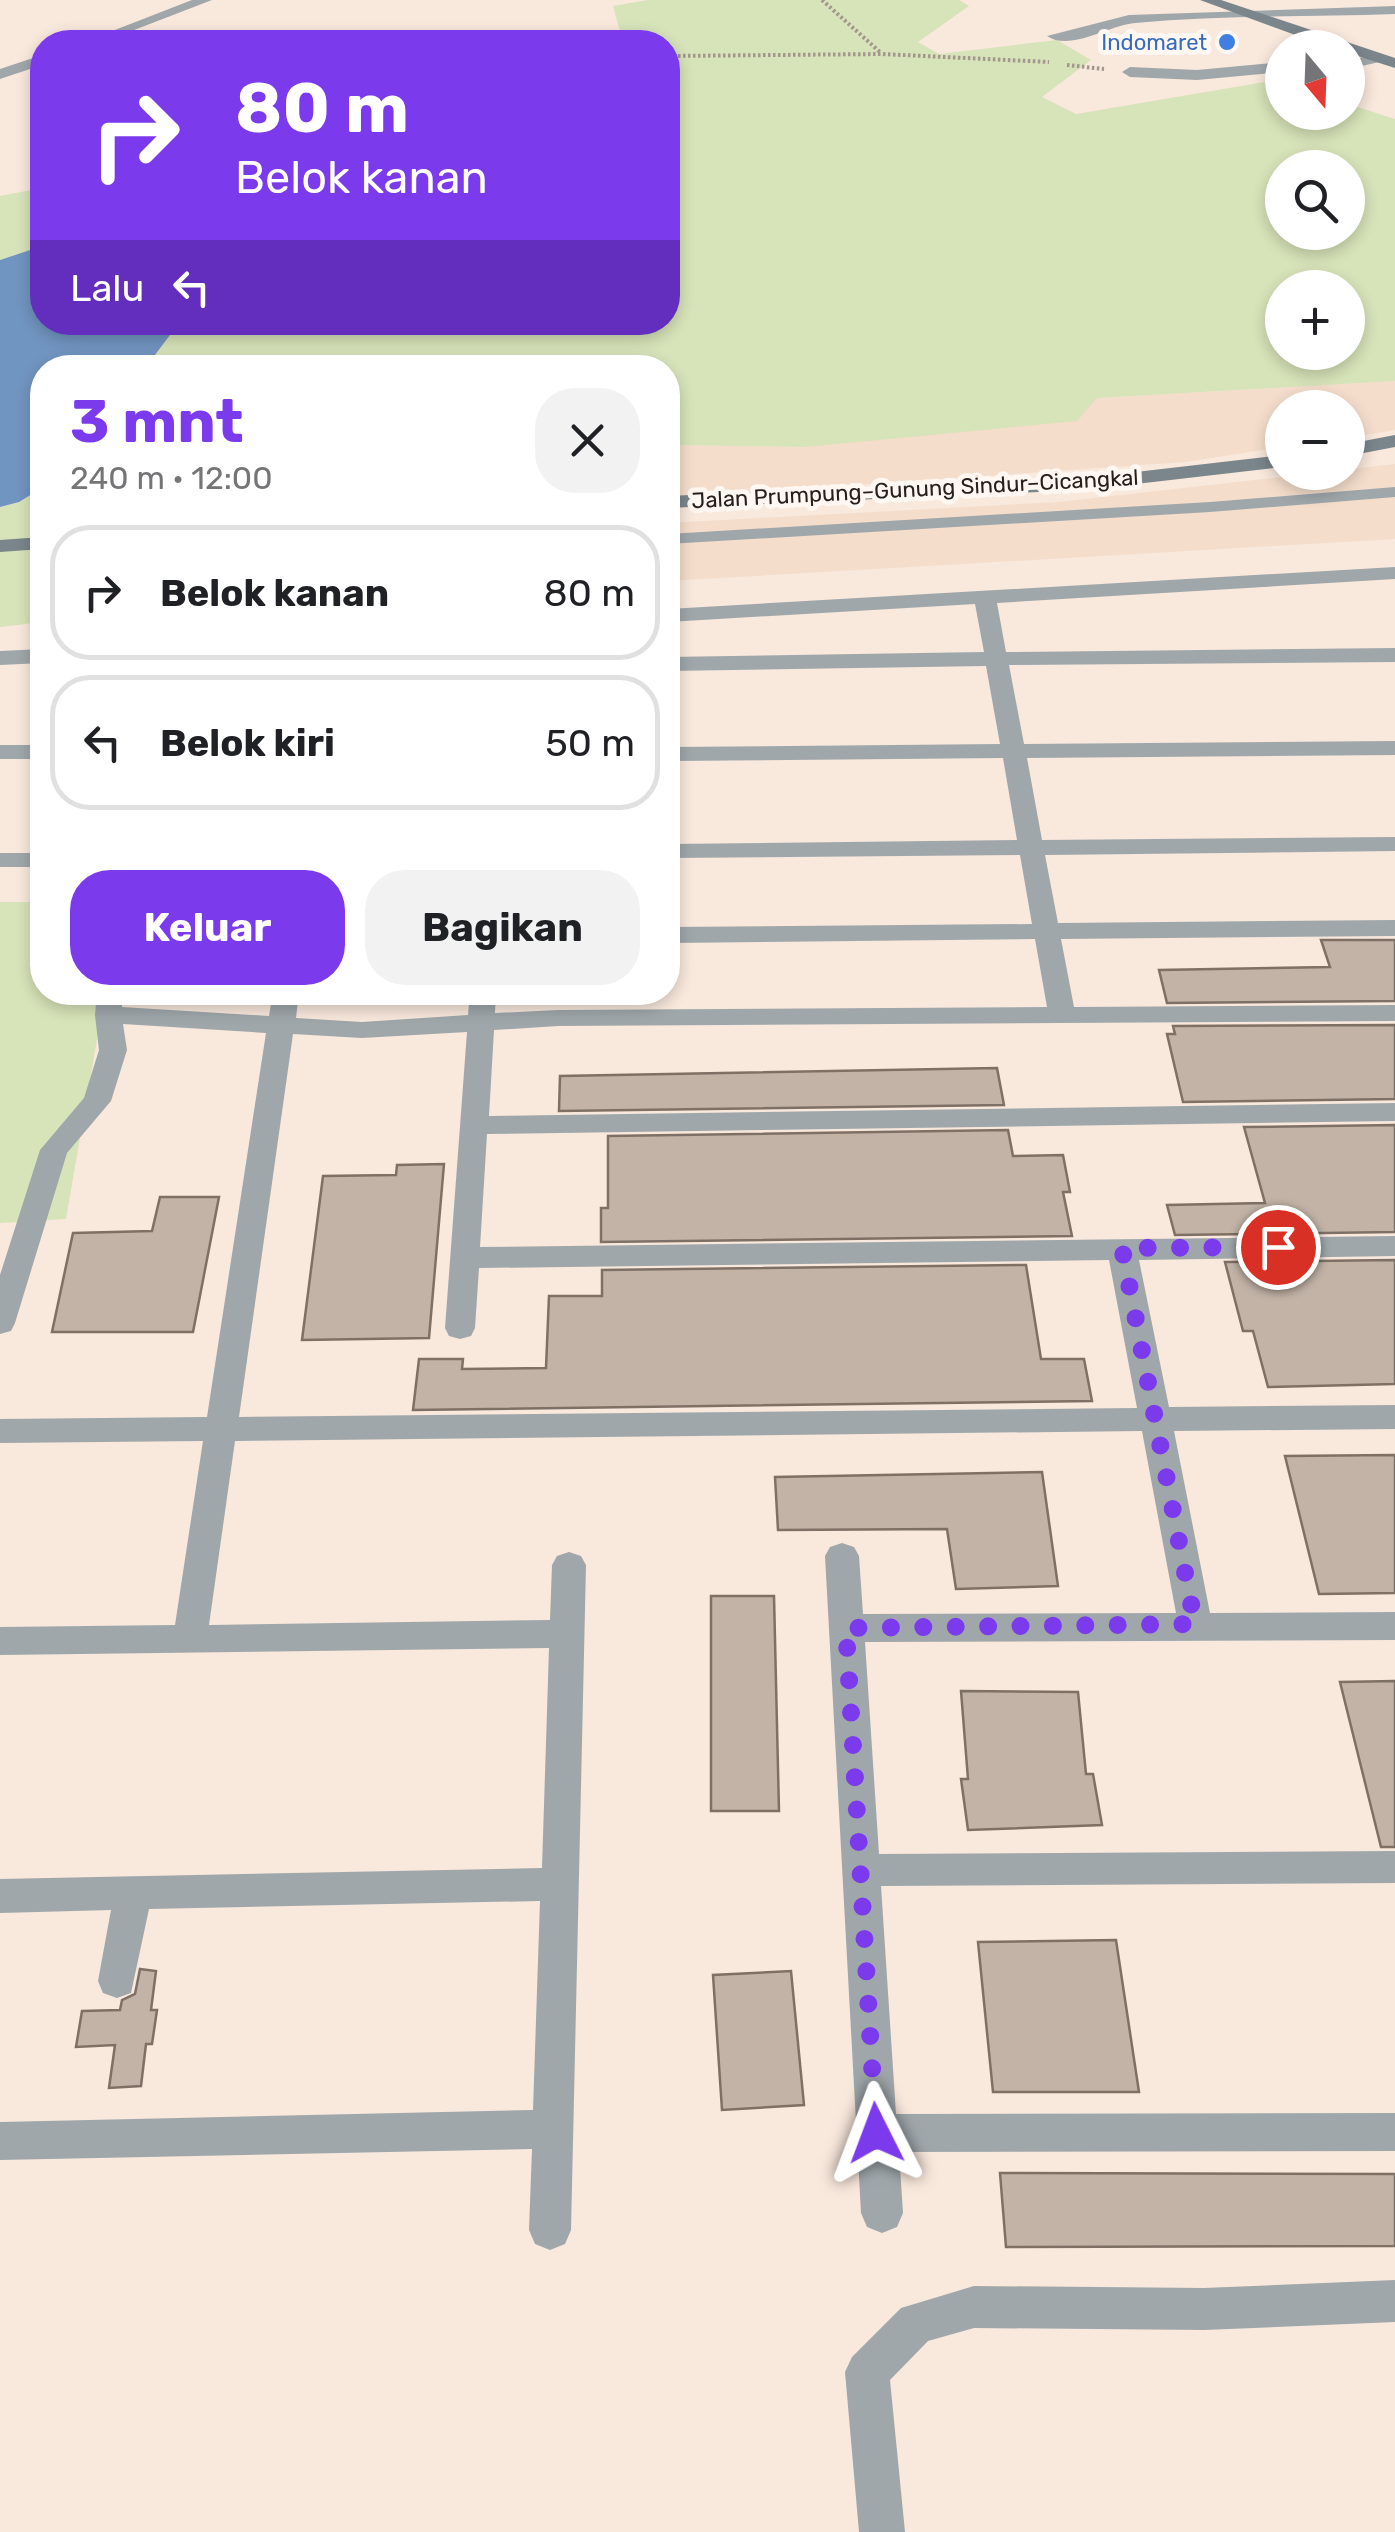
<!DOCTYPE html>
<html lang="id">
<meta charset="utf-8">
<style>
:root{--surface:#fff;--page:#f2f2f2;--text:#202124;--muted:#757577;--line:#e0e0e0;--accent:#7c3aed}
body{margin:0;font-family:Rubik,sans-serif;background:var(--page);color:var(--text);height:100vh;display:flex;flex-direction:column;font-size:38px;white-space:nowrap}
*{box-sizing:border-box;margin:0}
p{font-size:32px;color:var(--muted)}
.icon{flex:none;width:55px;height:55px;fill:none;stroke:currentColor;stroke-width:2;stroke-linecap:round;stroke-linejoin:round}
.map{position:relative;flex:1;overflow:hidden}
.sheet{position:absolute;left:30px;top:355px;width:650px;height:650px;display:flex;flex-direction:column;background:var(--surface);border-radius:40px;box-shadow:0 5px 15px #0003}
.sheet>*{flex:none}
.guide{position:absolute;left:30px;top:30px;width:650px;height:305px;border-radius:40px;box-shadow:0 5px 15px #0003;background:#7c3aed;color:#fff;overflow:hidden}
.needle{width:65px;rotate:161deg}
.buttons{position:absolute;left:1265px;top:30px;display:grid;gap:20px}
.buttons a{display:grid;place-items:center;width:100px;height:100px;border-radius:50%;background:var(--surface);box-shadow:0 5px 15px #0003;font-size:50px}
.pin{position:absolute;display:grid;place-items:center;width:85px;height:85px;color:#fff;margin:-42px;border:5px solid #fff;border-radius:50%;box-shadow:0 2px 10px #0007}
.me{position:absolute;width:110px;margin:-55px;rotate:357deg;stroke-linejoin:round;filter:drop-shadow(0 0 8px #0008)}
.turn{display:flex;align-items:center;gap:35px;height:210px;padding:0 40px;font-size:45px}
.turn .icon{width:130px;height:130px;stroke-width:2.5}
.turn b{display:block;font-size:70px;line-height:85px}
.then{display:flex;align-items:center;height:95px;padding:0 40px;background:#0003;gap:20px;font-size:38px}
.round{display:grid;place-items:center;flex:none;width:105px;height:105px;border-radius:40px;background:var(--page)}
.summary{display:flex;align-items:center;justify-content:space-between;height:170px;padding:0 40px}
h1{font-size:60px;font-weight:700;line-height:75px;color:var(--accent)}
.cta{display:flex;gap:20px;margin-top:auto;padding:20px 40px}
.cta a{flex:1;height:115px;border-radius:40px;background:var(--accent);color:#fff;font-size:40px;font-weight:700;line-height:115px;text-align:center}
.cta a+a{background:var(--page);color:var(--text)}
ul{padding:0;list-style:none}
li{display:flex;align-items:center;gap:30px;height:135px;margin:0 20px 15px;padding:0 20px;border:5px solid var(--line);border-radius:40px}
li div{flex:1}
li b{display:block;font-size:38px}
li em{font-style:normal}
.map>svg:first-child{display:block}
.built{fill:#f4ddcb}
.green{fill:#d7e3b9;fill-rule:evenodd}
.water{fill:#7195c1}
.building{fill:#c3b3a7;stroke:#7f7065;stroke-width:2.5}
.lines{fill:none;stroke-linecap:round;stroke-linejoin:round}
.path{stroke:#a2968d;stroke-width:4;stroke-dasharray:2.5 2.5;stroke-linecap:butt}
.lane{fill:#9fa7ab;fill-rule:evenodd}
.street{fill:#9fa7ab;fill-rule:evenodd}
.secondary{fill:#7a868c;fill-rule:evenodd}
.route{stroke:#7c3aed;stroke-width:18;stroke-dasharray:0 32.4}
.shop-dot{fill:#3f7fe0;stroke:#fef7f2;stroke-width:4}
.labels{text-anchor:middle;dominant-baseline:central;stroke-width:10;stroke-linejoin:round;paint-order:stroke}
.far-shop-label{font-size:22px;fill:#366cbe;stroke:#fef7f2;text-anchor:end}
.far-street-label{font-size:22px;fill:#27211d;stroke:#fef7f2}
</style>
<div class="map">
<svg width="1395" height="2532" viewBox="0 0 1395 2532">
<rect width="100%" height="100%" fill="#f9e8dc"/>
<path class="built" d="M1395,381V430L1348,438V408H1282V447L1186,462L668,498V445L805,447L1096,398Z
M1395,464V539L668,581V523L1059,502Z"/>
<path class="green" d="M648,0H959L969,6L918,42L939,54L1057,40L1091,60L1042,97L1076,114L1282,79V112H1348V104L1395,119V381L1097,398L1077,421L805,447L668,445V368H146L170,335L190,323L668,322V42H623L613,6ZM1282,168H1348V232H1282ZM1282,288H1348V352H1282Z
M42,188V246L0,260V196Z
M42,488V622L0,627V507L19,502Z
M0,902H42V992L105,993L66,1219L0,1223Z"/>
<path class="water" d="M42,246V322L190,323L170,335L146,367L42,368V488L19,502L0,507V260Z"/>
<path class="building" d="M1321,940H1395V1001L1167,1003L1159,970L1330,967Z
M1395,1025V1099L1183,1102L1167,1034H1175L1173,1026Z
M997,1068L1004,1105L559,1111L560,1076Z
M1395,1125V1232L1175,1235L1167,1205L1265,1203L1244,1127Z
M1008,1130L1013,1156L1063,1155L1070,1192H1063L1072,1236L601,1242V1208H608V1136Z
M444,1164L429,1338L302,1340L323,1176L396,1175L397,1165Z
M160,1197H219L193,1332H52L73,1233L152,1231Z
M1395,1260V1384L1268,1387L1253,1331H1243L1225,1262Z
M1026,1265L1041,1359H1084L1092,1401L413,1410L419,1359H463L462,1369L546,1368L549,1296H602V1270Z
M1395,1455V1593L1319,1594L1285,1456Z
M1042,1472L1058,1586L956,1589L947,1529L778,1530L775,1477Z
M711,1596H774L779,1811H711Z
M1395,1681V1847H1381L1340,1682Z
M961,1691L1078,1692L1086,1774H1093L1102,1825L968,1830L961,1779H968Z
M1116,1940L1139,2092H993L978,1942Z
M140,1969L156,1971L151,2010H157L152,2044H146L141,2086L109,2088L115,2045L76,2047L82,2011L120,2010L122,2000L135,1994Z
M791,1971L804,2105L722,2110L713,1975Z
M1000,2173L1395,2174V2246L1006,2247Z"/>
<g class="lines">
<path class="path" d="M822,0L881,53
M668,56L882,54L1049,62
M1067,65L1104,69"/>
<path class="lane" d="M1395,487V497L1210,512L668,544V534L1210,502Z"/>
<path class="street" d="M192,0H212L103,42H84Z
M1395,6V14C1309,17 1221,15 1135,23C1109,25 1070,52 1047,36L1129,15Z
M1379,53L1384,55V61L1348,69V61Z
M42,55V65L0,79V69Z
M1282,62V72L1197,80L1130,77L1122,72L1130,67L1197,70Z
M1395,567V579L997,603L1006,652L1395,648V662L1009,665L1024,744L1395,741V755L1027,758L1042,840L1395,837V851L1045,855L1058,923L1395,920V936L1061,939L1074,1007L1395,1005V1021L558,1026L494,1030L489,1116L1395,1103V1121L487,1134L480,1247L1395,1236V1256L1139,1260L1169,1407L1395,1405V1429L1174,1431L1210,1613L1395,1612V1640L865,1642L879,1854L1395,1851V1883L881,1886L896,2114L1395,2113V2151L899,2152L903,2213L897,2227L882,2233L867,2227L861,2213L825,1556L830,1547L842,1543L854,1547L859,1556L863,1614L1176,1613L1142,1431L235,1441L209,1625L550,1620L552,1565L557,1556L569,1552L581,1556L586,1565L571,2230L565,2244L550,2250L535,2244L529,2230L532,2149L0,2160V2122L533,2110L540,1901L149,1909L131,1993L117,1998L103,1993L98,1981L111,1910L0,1913V1879L542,1868L549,1648L0,1655V1627L175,1625L203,1441L0,1443V1419L207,1417L266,1033L123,1024L127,1050L111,1101L67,1153L15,1323L11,1331L0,1334V1275L40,1150L84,1098L99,1050L95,1015L97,992H123L122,1007L269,1016L273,992H299L296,1018L362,1022L468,1015L470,992H496L495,1013L558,1010L1047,1007L1035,939L668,943V927L1032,924L1020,855L668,858V844L1017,840L1003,758L668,761V747L1000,744L986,666L668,671V657L984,652L975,604L668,622V609ZM467,1032L445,1328L449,1336L460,1339L471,1336L475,1328L479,1268L1109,1260L1137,1408L239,1417L293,1034L362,1038Z
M42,649V663L0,665V651Z
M0,745H42V759H0Z
M0,853H42V867H0Z
M1395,2280V2322L1204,2330L974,2328L928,2341L890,2380L905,2532H859L845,2372L852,2357L901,2308L974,2286L1204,2288Z"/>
<path class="secondary" d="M1200,0H1221L1395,58V68L1348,53V48H1331Z
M1395,435V447L1348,456V444Z
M1282,455V467L1084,490L668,508V496L1084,478Z
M42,537V549L0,552V540Z"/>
</g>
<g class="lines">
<path class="route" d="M876,2133L846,1628L1195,1624L1122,1248L1278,1247"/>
</g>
<circle class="shop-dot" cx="1227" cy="42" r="10"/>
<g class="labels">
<g class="far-shop-label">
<text x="1207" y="42">Indomaret</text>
</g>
<g class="far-street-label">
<text transform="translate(915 489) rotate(-3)">Jalan Prumpung–Gunung Sindur–Cicangkal</text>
</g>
</g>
</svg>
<div class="buttons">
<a><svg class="needle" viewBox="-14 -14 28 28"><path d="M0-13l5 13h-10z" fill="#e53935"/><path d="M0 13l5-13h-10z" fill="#757577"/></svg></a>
<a><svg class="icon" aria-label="search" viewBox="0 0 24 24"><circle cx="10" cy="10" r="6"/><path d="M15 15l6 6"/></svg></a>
<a>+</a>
<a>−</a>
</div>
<div class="pin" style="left:1278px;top:1247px;background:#d93025"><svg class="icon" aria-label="arrive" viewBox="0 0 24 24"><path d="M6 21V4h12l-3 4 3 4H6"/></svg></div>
<svg class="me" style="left:876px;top:2133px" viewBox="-20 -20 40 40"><path d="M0-17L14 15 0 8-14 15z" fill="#7c3aed" stroke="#fff" stroke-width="4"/></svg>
<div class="guide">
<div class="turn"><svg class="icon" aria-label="right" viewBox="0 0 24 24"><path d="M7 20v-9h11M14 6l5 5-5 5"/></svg><div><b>80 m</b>Belok kanan</div></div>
<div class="then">Lalu<svg class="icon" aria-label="left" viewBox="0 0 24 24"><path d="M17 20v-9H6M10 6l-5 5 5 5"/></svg></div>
</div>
<section class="sheet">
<div class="summary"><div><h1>3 mnt</h1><p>240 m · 12:00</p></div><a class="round"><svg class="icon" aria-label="close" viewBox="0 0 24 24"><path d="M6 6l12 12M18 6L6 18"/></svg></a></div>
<ul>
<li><svg class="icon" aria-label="right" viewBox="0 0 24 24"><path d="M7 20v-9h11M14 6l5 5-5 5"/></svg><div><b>Belok kanan</b></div><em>80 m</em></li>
<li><svg class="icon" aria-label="left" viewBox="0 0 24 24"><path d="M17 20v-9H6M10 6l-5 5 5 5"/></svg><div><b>Belok kiri</b></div><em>50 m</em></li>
</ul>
<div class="cta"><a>Keluar</a><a>Bagikan</a></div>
</section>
</div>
